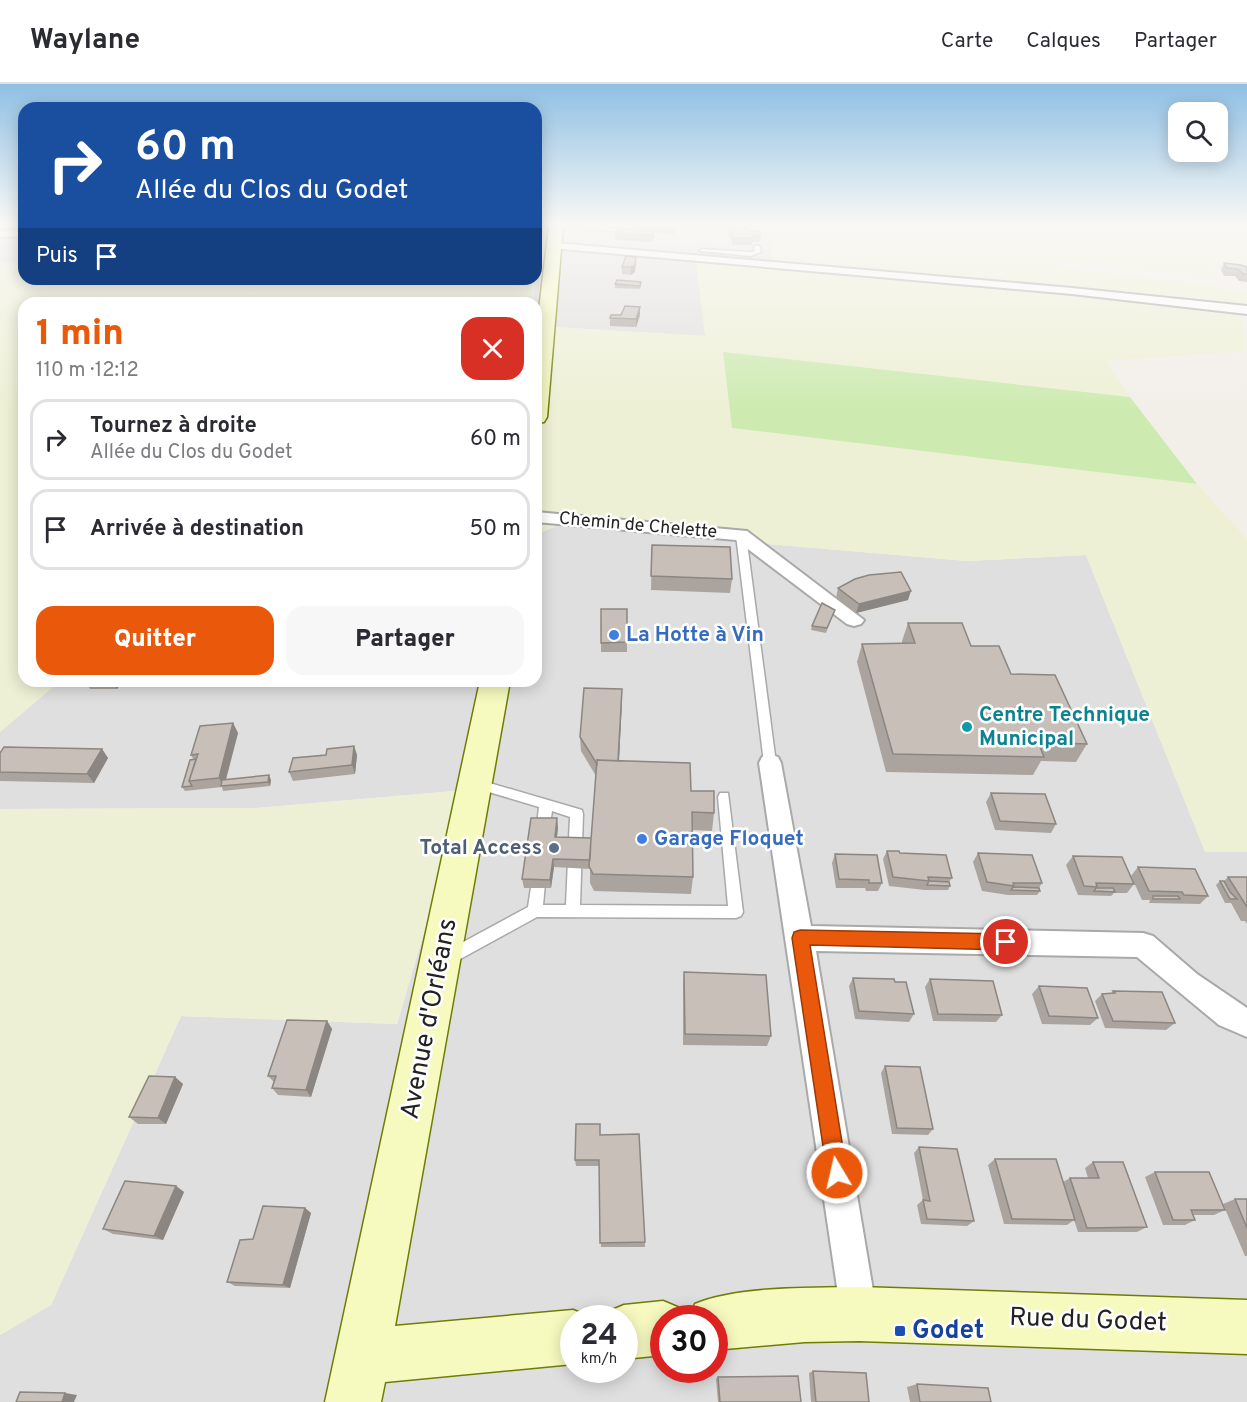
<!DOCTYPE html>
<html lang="fr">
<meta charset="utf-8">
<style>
:root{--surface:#fff;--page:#f7f7f7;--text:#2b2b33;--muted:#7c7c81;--line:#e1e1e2;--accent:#ea580c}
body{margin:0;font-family:Overpass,sans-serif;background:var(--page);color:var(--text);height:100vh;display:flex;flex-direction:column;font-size:22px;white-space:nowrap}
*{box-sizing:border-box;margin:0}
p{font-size:20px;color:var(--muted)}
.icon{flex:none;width:33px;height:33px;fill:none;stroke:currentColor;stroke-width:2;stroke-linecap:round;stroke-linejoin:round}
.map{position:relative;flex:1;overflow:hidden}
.panel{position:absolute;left:18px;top:213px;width:524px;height:390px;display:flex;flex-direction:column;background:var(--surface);border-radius:18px;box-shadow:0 3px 15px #0003}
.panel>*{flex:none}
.hud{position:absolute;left:18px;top:18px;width:524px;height:183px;border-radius:18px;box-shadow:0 3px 15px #0003;background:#1a4fa0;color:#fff;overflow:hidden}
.buttons{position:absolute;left:1168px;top:18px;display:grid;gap:12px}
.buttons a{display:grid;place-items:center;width:60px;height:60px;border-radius:12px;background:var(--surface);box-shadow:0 3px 15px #0003;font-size:30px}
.speed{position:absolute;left:560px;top:1221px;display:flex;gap:12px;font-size:30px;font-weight:700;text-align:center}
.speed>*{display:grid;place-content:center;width:78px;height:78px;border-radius:50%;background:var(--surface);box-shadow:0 3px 15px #0003;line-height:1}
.speed small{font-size:15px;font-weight:400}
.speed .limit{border:9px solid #d22;background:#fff;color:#111}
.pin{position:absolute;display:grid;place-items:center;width:51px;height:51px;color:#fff;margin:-26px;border:3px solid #fff;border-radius:50%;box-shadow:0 2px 6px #0007}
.me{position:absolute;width:66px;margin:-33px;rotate:351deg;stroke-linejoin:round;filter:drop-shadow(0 0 4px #0008)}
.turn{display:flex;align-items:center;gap:21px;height:126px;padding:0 18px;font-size:27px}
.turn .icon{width:78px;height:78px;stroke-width:2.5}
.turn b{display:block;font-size:42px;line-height:51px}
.then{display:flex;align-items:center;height:57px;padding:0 18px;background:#0003;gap:12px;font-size:22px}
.round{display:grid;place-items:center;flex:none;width:63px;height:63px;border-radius:18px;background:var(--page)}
.headline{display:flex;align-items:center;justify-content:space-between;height:102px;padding:0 18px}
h1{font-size:36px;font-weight:800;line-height:45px;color:var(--accent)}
.primary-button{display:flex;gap:12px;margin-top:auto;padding:12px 18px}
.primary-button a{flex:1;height:69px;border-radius:18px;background:var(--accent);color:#fff;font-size:24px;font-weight:800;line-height:69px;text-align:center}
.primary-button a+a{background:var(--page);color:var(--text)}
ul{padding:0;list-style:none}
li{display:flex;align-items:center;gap:18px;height:81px;margin:0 12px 9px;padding:0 6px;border:3px solid var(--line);border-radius:18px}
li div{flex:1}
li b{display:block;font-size:22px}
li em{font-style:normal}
header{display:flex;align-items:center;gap:36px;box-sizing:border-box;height:84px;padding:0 30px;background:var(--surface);border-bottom:2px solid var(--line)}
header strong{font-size:28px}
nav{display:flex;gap:33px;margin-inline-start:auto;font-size:21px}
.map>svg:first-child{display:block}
.residential{fill:#e0dfdf;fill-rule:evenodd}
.farmland{fill:#eef0d5}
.grass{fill:#cdebb0}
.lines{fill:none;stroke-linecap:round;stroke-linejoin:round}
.lane-casing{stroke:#a9a9a9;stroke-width:3}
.street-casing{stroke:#a9a9a9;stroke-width:4}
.secondary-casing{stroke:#707d05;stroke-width:3}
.lane{fill:#fff;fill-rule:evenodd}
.street{fill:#fff;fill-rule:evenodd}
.secondary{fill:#f7fabf;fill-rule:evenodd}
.wall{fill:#aba49e}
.shaded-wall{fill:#8b8681}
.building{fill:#c7bfb8;stroke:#8b8681;stroke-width:1.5}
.route{fill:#ea580c;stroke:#983908;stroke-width:1.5}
.shop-dot{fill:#3f7fe0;stroke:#fff;stroke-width:2}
.culture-dot{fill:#0f9aa8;stroke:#fff;stroke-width:2}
.service-dot{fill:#5c6f8a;stroke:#fff;stroke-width:2}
.transit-dot{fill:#1a4fb4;stroke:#fff;stroke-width:2}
.labels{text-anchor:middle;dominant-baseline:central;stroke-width:5;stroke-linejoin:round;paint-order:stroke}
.far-street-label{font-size:18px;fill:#222;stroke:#fff}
.shop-label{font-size:21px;font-weight:bold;fill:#366cbe;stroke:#fff;text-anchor:start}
.culture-label{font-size:21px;font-weight:bold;fill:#0d838f;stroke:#fff;text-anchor:start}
.service-label{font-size:21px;font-weight:bold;fill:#4e5e75;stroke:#fff;text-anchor:end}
.near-street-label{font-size:26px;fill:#222;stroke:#fff}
.near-transit-label{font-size:26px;font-weight:bold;fill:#164399;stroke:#fff;text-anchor:start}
</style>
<header>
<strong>Waylane</strong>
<nav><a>Carte</a><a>Calques</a><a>Partager</a></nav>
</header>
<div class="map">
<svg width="1247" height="1318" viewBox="0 0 1247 1318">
<rect width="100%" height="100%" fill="#f2efe9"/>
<path class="residential" d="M0,142H24V177L0,179Z
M536,142H765L774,178L711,173L706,252L536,242V219H533L536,195Z
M556,442L967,477L1086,471L1205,767L1247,768V1318H0V1251L51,1221L181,932L397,940L466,706L257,724L0,725V648L60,597H536V512L542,448ZM573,1234H624V1286H573ZM663,1234H714V1286H663Z"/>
<path class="farmland" d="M765,142H1247V187L1209,183L1214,193L1057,178L1061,184L1217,201L1220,206L1247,208V225L1239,224L1247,267L1107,277L1130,313L723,269L732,344L1197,400L1247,455V768H1205L1086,471L967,477L556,442L542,448L536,512V242L705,252L696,177L711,173L773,178Z
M24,177V195H534L533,219H24V597H60L0,648V179Z
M466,706L397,940L181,932L51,1221L0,1251V725L257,724Z"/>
<path class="grass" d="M723,268L1130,313L1197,400L732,344Z"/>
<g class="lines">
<defs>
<path id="lane" d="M576,142H597L630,147L627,149Z
M757,161L760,163L761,168L751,172L699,167L702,165L751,168L755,167L754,163Z
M741,448L746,451L776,679L774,682H766L764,679L736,451Z
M476,695L582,726L583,730L580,821L728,822L718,713L720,709H728L743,828L741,832L736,834L537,833L453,879L448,881L443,879L441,874L443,869L528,823L534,784L539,782L544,784L546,788L543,821H566L570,733L552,727L548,754L543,755L538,754L536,750L539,723L472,703L470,700L472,697Z"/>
<path id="street" d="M24,146V152L0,153V147Z
M555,159L1072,204L1247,222V230L1072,210L551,164L550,162Z
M536,428L747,447L864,536L861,540L854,542L847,540L736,456L536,438Z
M770,670L778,673L781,679L811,842L1143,849L1153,852L1197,890L1247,924V953L1219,941L1137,873L816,867L877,1230L872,1243L859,1248L846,1243L841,1230L759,679L762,673Z"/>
<path id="secondary" d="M549,142H563L547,333L544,338L536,339V250Z
M480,597H510L395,1242L573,1226L593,1234H573V1280L385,1298L381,1318H325Z
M859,1203L1247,1216V1270L859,1257L805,1258L714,1266V1234H689L695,1220C737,1202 812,1204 859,1203Z
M663,1217L682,1225L686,1234H663V1271L624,1275V1234H602L605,1229L624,1221Z"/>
</defs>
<use href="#lane" class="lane-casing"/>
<use href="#street" class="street-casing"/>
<use href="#secondary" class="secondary-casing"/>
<use href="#lane" class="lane"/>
<use href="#street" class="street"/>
<use href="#secondary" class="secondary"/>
</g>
<path class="wall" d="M618,142H678L676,150L654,149V153L652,158L615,156V149L640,146V143Z
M729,143L749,147L761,151L760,158H752V161H733L728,150Z
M1224,179L1247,183V198L1239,197L1235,192H1224L1221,186Z
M636,180L635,188L631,191L622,190V183Z
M615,200L641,202L640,205L615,204Z
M621,231H640L636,243L610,242V234Z
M652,461L732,495L730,509L651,506Z
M838,504L908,516L856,529L836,514Z
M627,525V568H601V559Z
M833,530L826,549L811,546L812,542Z
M908,539L971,562L1011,590L1087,660L1076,678L1041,677L1033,691L886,688L857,578L862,560H902V557Z
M85,597H125V598H122L117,605H90Z
M622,605L619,677L691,707L714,729L712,747L692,746L693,793L691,810L594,807L590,799V785L554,783L551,804H524L522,795L558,743L557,753L591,754L596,692L581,667L580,653Z
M233,639L238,649L226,696H271L270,702L223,707L222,703L185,707L182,703L194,676L191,671Z
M354,662L357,671L355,690L293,697L289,688L326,671Z
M102,665L108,674L94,699L0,697V669Z
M991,709L1056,740L1051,749L995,746L986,718Z
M887,767L900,769L952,794L949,798L950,802L948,806H925L889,802L883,775Z
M978,769L1042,799L1039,804L1040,807L1037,811H1008L982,807L973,778Z
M835,770L882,799L878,807H866L865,804H836L832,779Z
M1073,772L1134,800L1127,809H1114L1111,812L1078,811L1066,781Z
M1138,783L1208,812L1200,820L1149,819L1150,816H1142L1131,792Z
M1228,793H1247V840L1245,837H1241L1231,819H1225L1216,801L1220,797H1224Z
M684,888L771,952L767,962L683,961V900Z
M853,894L895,898L914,930L909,938L855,935L849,902Z
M930,895L1002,931L996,938L933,937L925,903Z
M1039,902L1098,934L1090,941L1042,940L1032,910Z
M1113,907L1175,939L1166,946L1105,944L1095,917L1102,910H1111Z
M327,937L332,945L311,1013L278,1011L272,1004L274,998L268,992Z
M885,982L933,1045L928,1051L892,1050L881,989Z
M175,993L183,1000L166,1040H138L129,1033Z
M601,1051L645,1158V1163H601L599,1082H576L575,1076Z
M919,1063L974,1137L967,1142L921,1140L917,1121L923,1116L914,1069Z
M995,1075L1063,1098L1070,1094H1088L1085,1084L1093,1078L1147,1143L1137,1148H1078L1074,1136L1067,1141L1004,1140L988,1081Z
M1155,1088L1225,1126L1214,1131H1193L1195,1136L1185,1141H1163L1145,1093Z
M176,1102L184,1108L163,1156L113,1150L103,1145Z
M1235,1115H1247V1172H1245L1223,1120Z
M305,1124L311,1129L290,1204L235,1202L227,1198L253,1155Z
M813,1287L869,1318H811L809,1289Z
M718,1293L801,1318H718L716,1295Z
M917,1300L991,1318H910L907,1303Z"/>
<path class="shaded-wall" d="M654,146V153L652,158V151Z
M636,173L635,188L631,191V183Z
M640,223V231L636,243V235Z
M911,507L908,516L856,529L859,520Z
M112,597H121L122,598L117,605Z
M622,605V619L618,695V681Z
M233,639L238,649L224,702H223L219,694Z
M354,662L357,671L355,690L352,681Z
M102,665L108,674L94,699L87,690Z
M269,691L271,696L270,702L268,698Z
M557,734L558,743L556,762L555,753Z
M553,775L554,783L551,804L550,796Z
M327,937L332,945L311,1013L306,1006Z
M175,993L183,1000L166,1040L158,1034Z
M176,1102L184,1108L163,1156L154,1152Z
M305,1124L311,1129L290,1204L283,1201Z
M65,1309L77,1311L74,1318H62Z"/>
<path class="building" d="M729,143H747L749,147H759L761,151L752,152L753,154H733Z
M618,145L654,146L652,151L615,149Z
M626,172L636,173L635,181L631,183H622Z
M1224,179L1241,181L1247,183V190H1243L1238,185L1227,184Z
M617,196L641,198L640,202L615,200Z
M625,222L640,223L636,235L610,234L611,231H621Z
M652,461L730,463L732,495L651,492Z
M901,488L911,507L859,520L838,504L855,495L869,491Z
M822,519L835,526L827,544L812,542Z
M601,525H627V558L601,559Z
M908,539H962L971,562H999L1011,590L1055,591L1087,660L1038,658L1044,673L893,670L862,560L915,559Z
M584,604L622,605L618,677L597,676V680L580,653Z
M233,639L219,694L189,697L198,670L191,671L200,642Z
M354,662L352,681L289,688L293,674L326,671L327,665Z
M4,663L102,665L87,690L0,688V669Z
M196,675L189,697L192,702L182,703L190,676Z
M597,676L690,679L691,707H714V729L692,728L693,793L593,790L589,782Z
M269,691L268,698L221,702L222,696Z
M991,709L1045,710L1056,740L1000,737Z
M531,734H557L555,753L591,754L590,776L553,775L550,796L522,795Z
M887,767H899L900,769L946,771L952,794L928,793L929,797L893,793Z
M978,769L1032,771L1042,799H1013L1014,802L987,798Z
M835,770L877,771L882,799H869V796L839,795Z
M1073,772L1122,773L1134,800L1096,799L1097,803L1084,802Z
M1138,783L1195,785L1208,812L1184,811L1182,808L1149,807Z
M1228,793H1247V823Z
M929,797L949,798L950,802L927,801Z
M1220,797H1224L1230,808L1237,815H1230Z
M1013,803L1039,804L1040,807L1011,806Z
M1096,804H1113L1115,808L1094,807Z
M1153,812H1178L1180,815H1153Z
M684,888L766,891L771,952L685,950Z
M853,894L894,895L895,898H906L914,930L859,927Z
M930,895L993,897L1002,931L938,930Z
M1039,902L1087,904L1098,934L1049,932Z
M1113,907L1162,908L1175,939L1113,937L1102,910L1115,909Z
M287,936L327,937L306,1006L272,1004L276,992H268Z
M885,982L920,983L933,1045L897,1044Z
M149,992L175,993L158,1034L129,1033Z
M576,1040H600V1051L639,1050L645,1158L600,1159L599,1076H575Z
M919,1063L957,1065L974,1137L927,1135L923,1116L930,1117Z
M995,1075H1056L1075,1136L1012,1135Z
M1093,1078H1123L1147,1143L1087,1144L1070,1094H1099Z
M1155,1088H1209L1225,1126H1191L1195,1136H1173Z
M125,1097L176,1102L154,1152L103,1145Z
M1235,1115H1247V1144Z
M263,1122L305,1124L283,1201L227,1198L240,1156L253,1155Z
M813,1287L866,1289L869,1318H816Z
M798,1292L801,1318H720L718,1293Z
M917,1300L988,1304L991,1318H920Z
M20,1308L65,1309L62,1318H16Z"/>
<linearGradient id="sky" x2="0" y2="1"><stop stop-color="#8fc0e4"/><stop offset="0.43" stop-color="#f9f8f5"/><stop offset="1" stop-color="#f9f8f5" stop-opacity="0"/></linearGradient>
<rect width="1247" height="327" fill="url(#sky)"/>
<path class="route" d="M800,846L1006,850L1012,853L1015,858L1012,863L1006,866L810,861L847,1089L844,1096L837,1099L829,1096L827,1089L792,854L794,848Z"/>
<g class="shop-dot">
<circle cx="614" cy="551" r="6"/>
<circle cx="642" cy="755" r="6"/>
</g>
<circle class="culture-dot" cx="967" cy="643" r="6"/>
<circle class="service-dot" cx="554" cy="764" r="6"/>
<rect class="transit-dot" x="894" y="1241" width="12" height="12" rx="3"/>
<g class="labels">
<g class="far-street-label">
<text transform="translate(638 442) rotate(5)">Chemin de Chelette</text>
</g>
<g class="shop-label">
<text x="626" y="551">La Hotte à Vin</text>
<text x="654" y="755">Garage Floquet</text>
</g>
<g class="culture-label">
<text x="979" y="631">Centre Technique<tspan x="979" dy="24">Municipal</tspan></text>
</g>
<g class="service-label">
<text x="542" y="764">Total Access</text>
</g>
<g class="near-street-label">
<text transform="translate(430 935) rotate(-79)">Avenue d'Orléans</text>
<text transform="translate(1088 1237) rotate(2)">Rue du Godet</text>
</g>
<g class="near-transit-label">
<text x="912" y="1247">Godet</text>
</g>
</g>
</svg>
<div class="buttons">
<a><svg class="icon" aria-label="search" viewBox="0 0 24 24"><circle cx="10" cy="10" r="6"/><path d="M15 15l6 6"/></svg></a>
</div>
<div class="speed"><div>24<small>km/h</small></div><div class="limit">30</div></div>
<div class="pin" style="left:1006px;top:858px;background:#d93025"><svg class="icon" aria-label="arrive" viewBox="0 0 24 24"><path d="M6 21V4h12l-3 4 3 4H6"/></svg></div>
<svg class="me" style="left:837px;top:1089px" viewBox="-20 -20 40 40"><circle r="17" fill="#ea580c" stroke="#fff" stroke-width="3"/><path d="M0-11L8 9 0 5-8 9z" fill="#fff"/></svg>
<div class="hud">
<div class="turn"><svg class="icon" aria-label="right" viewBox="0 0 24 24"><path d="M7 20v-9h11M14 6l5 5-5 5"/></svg><div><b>60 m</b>Allée du Clos du Godet</div></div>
<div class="then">Puis<svg class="icon" aria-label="arrive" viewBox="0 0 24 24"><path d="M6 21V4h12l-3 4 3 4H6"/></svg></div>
</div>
<section class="panel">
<div class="headline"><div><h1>1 min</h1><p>110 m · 12:12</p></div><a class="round" style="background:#d93025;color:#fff"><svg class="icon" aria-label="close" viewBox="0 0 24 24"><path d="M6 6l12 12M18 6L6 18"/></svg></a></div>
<ul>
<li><svg class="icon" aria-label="right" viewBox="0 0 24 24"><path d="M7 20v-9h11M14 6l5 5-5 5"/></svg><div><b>Tournez à droite</b><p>Allée du Clos du Godet</p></div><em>60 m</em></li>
<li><svg class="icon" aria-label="arrive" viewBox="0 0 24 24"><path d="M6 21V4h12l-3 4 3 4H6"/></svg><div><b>Arrivée à destination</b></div><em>50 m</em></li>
</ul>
<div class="primary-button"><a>Quitter</a><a>Partager</a></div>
</section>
</div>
